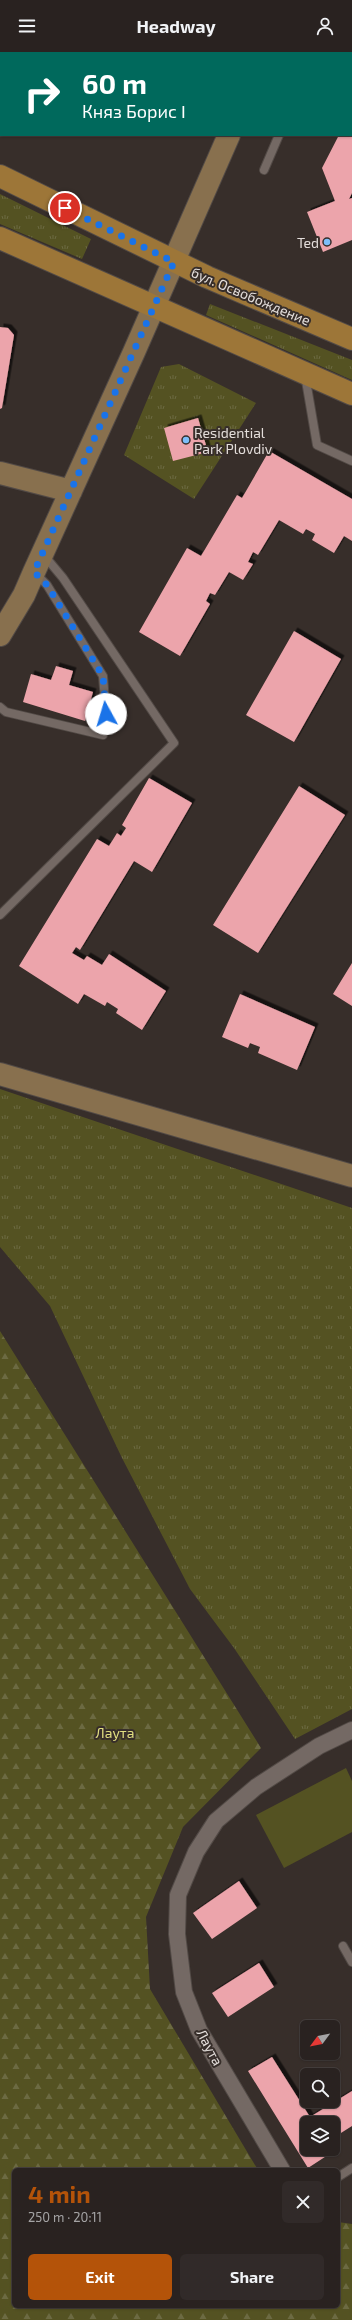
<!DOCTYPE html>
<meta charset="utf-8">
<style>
:root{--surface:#292220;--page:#312a29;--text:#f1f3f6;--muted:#a5a4a5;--line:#453f3e;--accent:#b45309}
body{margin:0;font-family:"Exo 2",sans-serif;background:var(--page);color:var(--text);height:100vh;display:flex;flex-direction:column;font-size:15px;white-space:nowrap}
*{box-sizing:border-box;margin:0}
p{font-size:13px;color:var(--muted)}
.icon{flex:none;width:22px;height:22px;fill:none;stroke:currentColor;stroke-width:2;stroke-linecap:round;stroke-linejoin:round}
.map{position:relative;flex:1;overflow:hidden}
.side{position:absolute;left:12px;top:2116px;width:328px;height:140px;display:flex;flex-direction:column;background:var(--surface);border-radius:6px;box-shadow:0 1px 3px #0004,0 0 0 1px var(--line)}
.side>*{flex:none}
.banner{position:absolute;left:0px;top:0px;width:352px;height:84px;box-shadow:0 1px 3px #0004,0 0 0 1px var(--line);background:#00695c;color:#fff;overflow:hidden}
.needle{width:26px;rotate:238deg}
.fabs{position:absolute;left:300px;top:1968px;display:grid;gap:8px}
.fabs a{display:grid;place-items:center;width:40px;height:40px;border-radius:6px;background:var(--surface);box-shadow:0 1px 3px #0004,0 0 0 1px var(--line);font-size:20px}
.pin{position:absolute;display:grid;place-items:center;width:34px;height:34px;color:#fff;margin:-17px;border:2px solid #fff;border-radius:50%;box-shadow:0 1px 4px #0007}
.me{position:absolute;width:44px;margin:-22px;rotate:354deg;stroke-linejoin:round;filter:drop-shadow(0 0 3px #0008)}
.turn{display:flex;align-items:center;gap:14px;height:84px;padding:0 16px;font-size:18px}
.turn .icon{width:52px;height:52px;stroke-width:2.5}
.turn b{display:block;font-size:28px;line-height:34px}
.round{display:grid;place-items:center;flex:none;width:42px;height:42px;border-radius:6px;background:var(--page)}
.summary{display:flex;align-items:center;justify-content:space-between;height:68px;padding:0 16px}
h1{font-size:24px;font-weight:700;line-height:30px;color:var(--accent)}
.primary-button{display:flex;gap:8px;margin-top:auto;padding:8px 16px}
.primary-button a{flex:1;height:46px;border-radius:6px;background:var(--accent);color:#fff;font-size:16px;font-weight:700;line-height:46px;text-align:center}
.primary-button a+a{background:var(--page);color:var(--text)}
header{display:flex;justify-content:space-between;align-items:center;height:52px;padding:0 16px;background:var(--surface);font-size:18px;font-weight:700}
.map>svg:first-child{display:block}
.grass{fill:url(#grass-tufts)}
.forest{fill:url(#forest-firs)}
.pitch{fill:#545222}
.building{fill:#eca4ab;filter:url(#shadow)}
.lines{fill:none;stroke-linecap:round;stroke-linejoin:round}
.lane-casing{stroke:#524a46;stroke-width:10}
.street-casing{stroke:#524a46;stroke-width:18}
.secondary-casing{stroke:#524a46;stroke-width:24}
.primary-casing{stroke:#524a46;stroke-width:24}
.lane{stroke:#746964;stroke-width:8}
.street{stroke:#746964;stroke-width:16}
.secondary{stroke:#88704e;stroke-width:22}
.primary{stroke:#9d7638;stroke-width:22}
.route{stroke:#1a73e8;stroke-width:7;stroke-dasharray:0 12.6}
.poi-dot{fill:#7dbef9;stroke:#372e2a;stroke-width:1.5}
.labels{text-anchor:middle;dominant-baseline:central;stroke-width:4;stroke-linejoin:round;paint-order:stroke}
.poi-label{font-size:14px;fill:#e3ddda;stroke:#372e2a;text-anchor:end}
.street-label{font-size:14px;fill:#e3ddda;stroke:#372e2a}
.park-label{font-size:14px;fill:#e2df81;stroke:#372e2a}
</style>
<header><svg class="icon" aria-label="menu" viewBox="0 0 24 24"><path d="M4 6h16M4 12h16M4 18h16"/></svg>Headway<svg class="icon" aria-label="person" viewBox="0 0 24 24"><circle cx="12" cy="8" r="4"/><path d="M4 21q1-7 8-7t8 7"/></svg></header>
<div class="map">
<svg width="352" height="2268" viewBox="0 0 352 2268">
<defs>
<pattern id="grass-tufts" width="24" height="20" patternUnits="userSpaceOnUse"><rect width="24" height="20" fill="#545222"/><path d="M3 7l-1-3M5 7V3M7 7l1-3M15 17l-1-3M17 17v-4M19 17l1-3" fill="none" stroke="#6c6a42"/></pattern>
<pattern id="forest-firs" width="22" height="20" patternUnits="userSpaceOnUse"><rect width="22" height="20" fill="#545222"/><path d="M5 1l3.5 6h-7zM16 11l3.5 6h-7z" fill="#6c6a42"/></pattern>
<filter id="shadow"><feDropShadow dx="3.5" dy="-3.5" stdDeviation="0" flood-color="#0009"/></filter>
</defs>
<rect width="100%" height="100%" fill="#372e2a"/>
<path class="grass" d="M0,142L91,187L82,207L0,172Z
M210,252L352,308V328L206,263Z
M179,312L256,351L194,447L124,403L161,315Z
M0,1037L352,1156V1657L295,1687L234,1596L190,1537L122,1406L50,1254L0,1195Z"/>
<path class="forest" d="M0,1279L261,1696L183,1775L146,1865L150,1937L258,2118H14V2254H338V2170L352,2172V2268H0Z"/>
<path class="pitch" d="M346,1716L352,1729V1780L284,1816L256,1763Z"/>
<path class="building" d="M339,83H352V141L349,147L352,146V188L323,200L307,160L335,149L322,116Z
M0,275L8,276L14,283L2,356L0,357Z
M198,366L208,400L173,409L164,376Z
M269,399L352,447V489L344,484L334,501L312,488L315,482L306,477L303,482L279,468L258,503L253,500L248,510L253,512L243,528L229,520L215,543L210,541L206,549L210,552L180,604L139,580L187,496L201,504L237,443L242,446Z
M294,579L341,607L294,690L246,663Z
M56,614L73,619L69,633L93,640L85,669L23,650L31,622L51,628Z
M149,726L192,751L152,820L134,809L80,898L76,895L72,901L84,908L87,904L102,913L109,902L166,939L142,978L116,961L118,957L107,950L105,954L84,942L78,952L19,914L97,787L109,794L117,781L121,784L126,776L122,773Z
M299,734L345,763L258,901L213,873Z
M352,911V954L333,942Z
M240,942L315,975L297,1018L258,1001L260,995L250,991L248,996L222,985Z
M239,1829L257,1856L212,1887L193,1861Z
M259,1911L274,1935L228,1965L212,1941Z
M272,2005L310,2065L352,2039V2074L333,2086V2071H307V2097H329L331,2101L308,2116L248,2019Z"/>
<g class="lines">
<defs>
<path id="lane" d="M315,1L316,0
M264,118L279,83
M305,323L317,393L352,409
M0,655L6,660L103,683L106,662L103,624L47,533L35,521
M0,863L174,691L63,526L43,502
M343,1894L352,1910
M338,2125L352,2116"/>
<path id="street" d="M282,2118L199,1978L184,1940L177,1882L178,1843L196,1800L216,1769L256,1735L319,1694L352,1678"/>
<path id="secondary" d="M265,1V0
M0,421L71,439
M0,583L24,543L34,520L134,300L229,83
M0,1022L352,1124"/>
<path id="primary" d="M0,124L207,225L352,287
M0,186L352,342"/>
</defs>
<use href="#lane" class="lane-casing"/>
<use href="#street" class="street-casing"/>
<use href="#secondary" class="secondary-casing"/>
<use href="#primary" class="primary-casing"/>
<use href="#lane" class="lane"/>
<use href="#street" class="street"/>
<use href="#secondary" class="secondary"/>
<use href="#primary" class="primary"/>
</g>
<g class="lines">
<path class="route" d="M65,156L174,210L34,520L47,533L103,624L106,662"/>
</g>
<g class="poi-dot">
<circle cx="327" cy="190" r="4"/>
<circle cx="186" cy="388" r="4"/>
</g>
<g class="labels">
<g class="poi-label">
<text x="319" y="190">Ted</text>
<text x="194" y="380" text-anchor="start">Residential<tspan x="194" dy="16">Park Plovdiv</tspan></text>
</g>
<g class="street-label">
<text transform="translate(251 244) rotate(23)">бул. Освобождение</text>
<text transform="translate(210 1995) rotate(62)">Лаута</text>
</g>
<g class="park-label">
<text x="115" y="1680">Лаута</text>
</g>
</g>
</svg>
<div class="fabs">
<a><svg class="needle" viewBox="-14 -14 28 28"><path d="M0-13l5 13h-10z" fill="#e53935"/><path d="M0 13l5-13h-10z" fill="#a5a4a5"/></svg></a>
<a><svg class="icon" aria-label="search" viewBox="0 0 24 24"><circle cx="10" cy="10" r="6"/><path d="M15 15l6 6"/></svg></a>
<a><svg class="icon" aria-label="layers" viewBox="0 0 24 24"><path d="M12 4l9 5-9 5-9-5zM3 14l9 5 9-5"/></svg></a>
</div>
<div class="pin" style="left:65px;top:156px;background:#d93025"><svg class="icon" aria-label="arrive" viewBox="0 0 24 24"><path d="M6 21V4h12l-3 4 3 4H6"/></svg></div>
<svg class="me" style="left:106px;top:662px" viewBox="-20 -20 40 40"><circle r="19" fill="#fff"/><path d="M0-13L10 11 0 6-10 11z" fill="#1a73e8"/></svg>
<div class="banner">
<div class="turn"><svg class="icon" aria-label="right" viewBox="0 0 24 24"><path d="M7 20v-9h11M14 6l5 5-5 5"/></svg><div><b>60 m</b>Княз Борис I</div></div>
</div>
<section class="side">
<div class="summary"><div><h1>4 min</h1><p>250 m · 20:11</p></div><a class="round"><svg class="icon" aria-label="close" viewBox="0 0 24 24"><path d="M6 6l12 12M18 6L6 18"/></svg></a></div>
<div class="primary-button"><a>Exit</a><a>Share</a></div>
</section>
</div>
